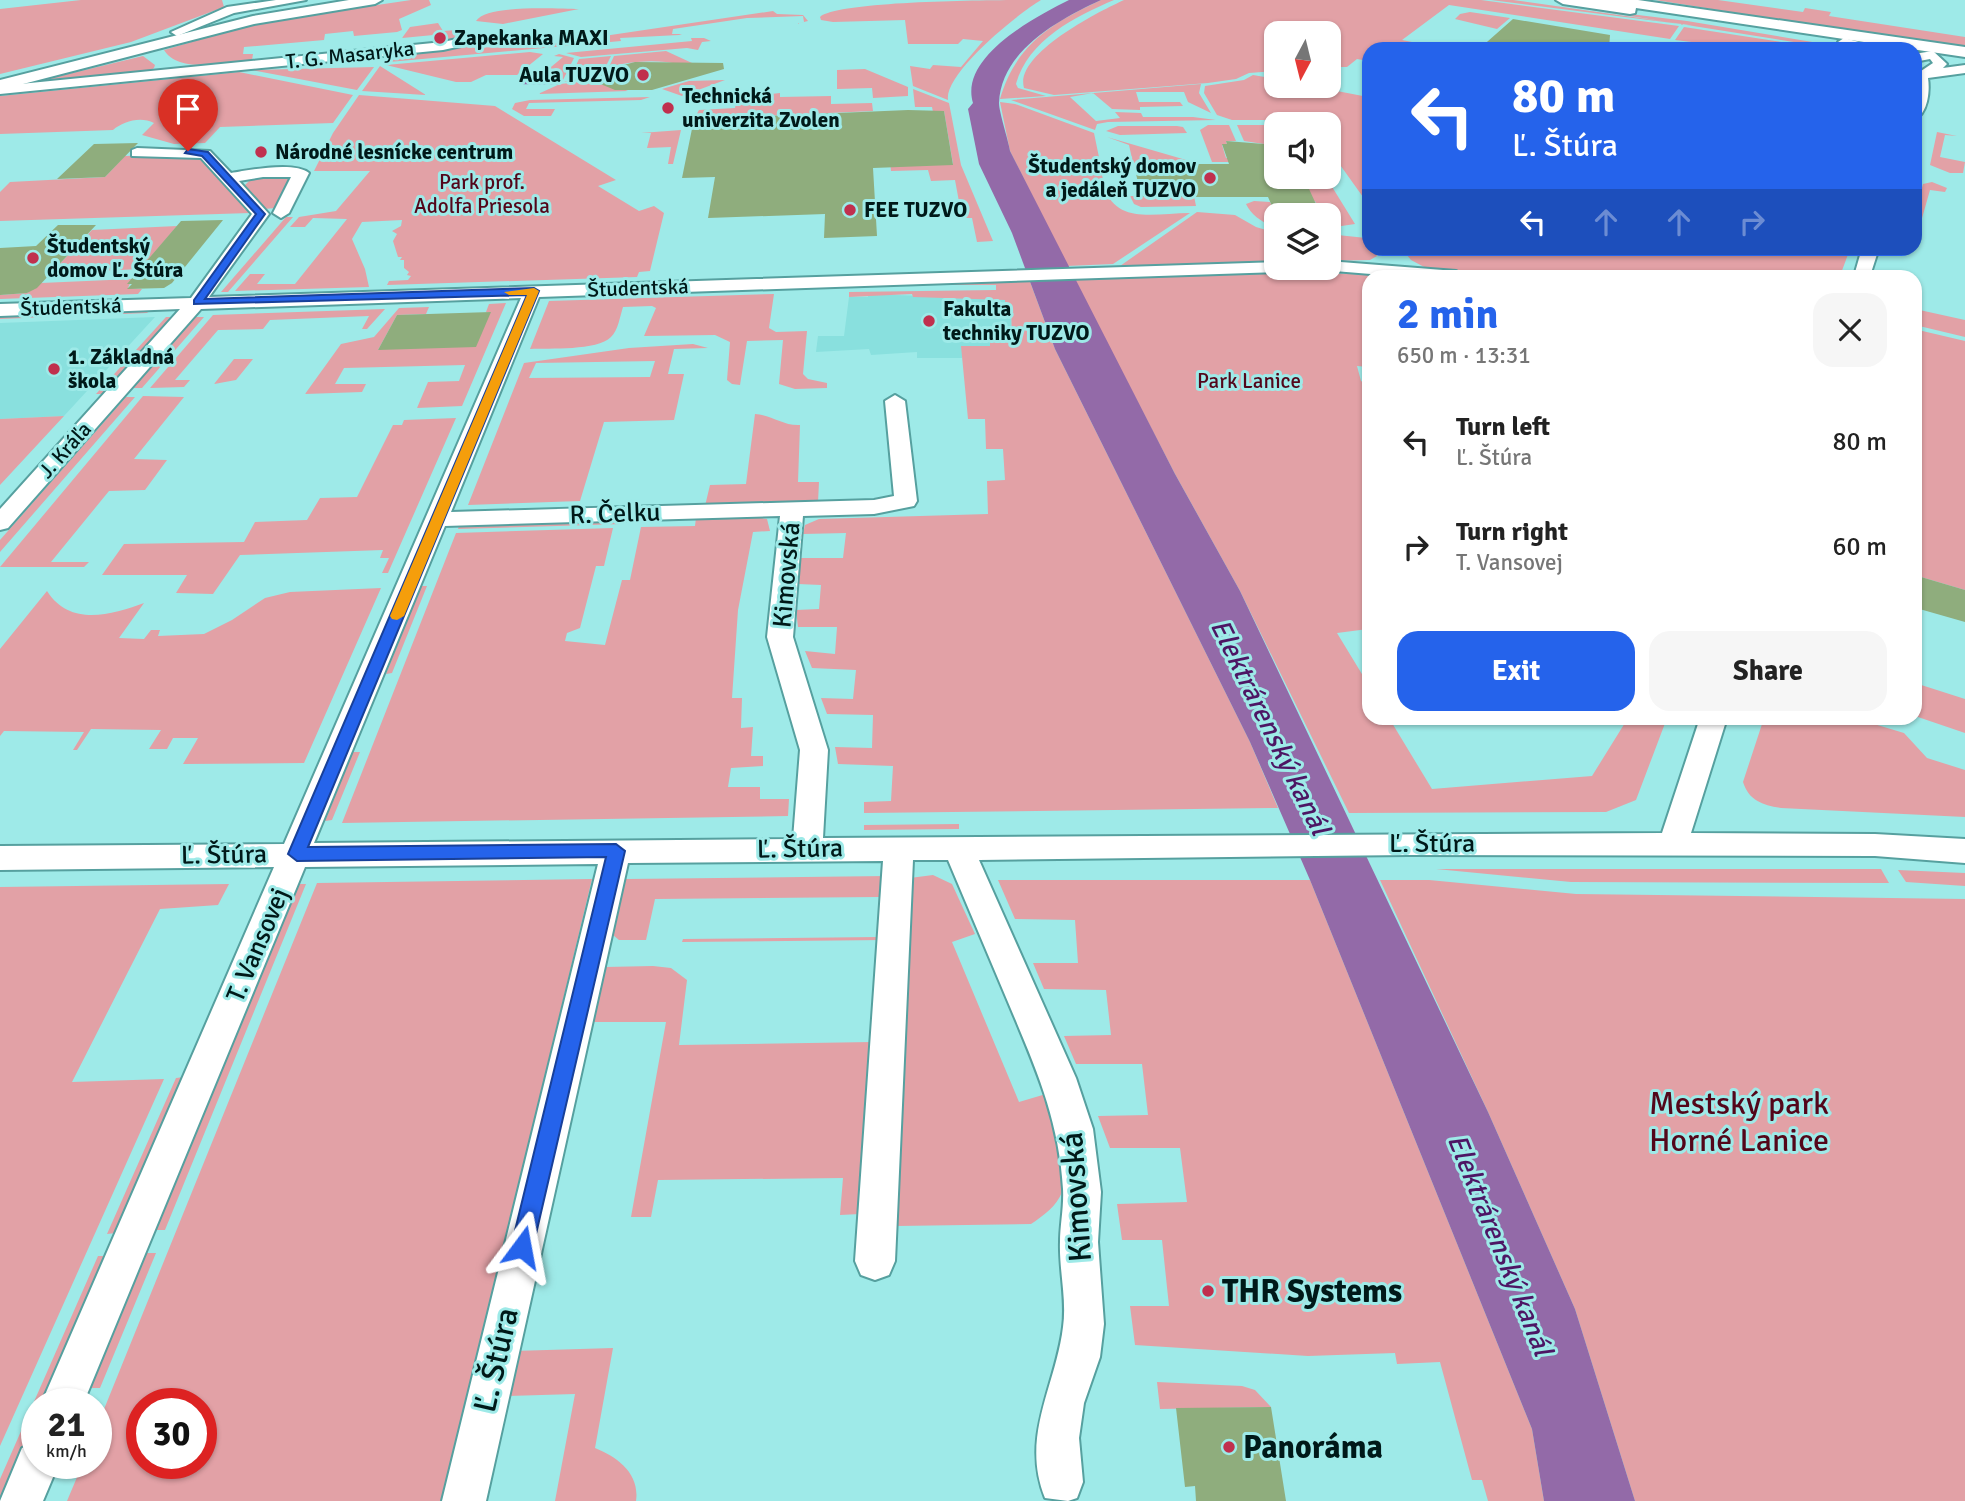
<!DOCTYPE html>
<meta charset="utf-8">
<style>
:root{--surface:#fff;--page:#f6f6f6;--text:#222;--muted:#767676;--accent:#2563eb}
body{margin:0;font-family:Signika,sans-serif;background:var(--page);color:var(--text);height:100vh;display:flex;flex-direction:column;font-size:26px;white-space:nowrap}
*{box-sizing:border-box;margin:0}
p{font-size:23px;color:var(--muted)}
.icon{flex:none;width:38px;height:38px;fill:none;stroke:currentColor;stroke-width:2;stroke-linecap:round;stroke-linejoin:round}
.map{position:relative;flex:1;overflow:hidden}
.sheet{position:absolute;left:1362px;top:270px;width:560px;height:455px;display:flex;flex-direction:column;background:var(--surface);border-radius:21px;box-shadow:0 2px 5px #0004}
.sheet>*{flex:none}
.top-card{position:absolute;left:1362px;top:42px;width:560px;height:214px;border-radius:21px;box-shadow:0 2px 5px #0004;background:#2563eb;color:#fff;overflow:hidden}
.needle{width:46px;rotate:187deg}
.fabs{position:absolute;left:1264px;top:21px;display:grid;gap:14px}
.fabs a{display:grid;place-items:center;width:77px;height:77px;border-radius:14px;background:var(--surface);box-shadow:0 2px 5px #0004;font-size:35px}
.speed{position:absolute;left:21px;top:1388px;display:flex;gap:14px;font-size:35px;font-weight:700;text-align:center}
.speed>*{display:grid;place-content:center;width:91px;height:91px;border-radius:50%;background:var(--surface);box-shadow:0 2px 5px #0004;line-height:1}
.speed small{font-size:18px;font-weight:400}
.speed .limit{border:10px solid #d22;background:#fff;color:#111}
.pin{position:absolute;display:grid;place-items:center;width:60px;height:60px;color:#fff;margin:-72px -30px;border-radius:50% 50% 50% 0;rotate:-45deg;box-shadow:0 0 7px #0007}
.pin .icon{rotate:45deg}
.me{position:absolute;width:77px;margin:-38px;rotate:13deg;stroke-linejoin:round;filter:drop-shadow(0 0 5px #0008)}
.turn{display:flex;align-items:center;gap:24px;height:147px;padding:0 35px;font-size:32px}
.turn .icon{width:91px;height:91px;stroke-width:2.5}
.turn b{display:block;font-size:49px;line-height:60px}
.lanes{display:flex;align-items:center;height:66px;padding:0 35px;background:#0003;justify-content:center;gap:35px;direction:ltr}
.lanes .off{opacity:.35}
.round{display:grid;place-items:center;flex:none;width:74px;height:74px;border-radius:21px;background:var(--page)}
.headline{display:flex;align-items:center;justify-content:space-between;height:119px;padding:0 35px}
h1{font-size:42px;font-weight:700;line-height:52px;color:var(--accent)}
.action{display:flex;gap:14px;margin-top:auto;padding:14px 35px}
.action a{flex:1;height:80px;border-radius:21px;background:var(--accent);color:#fff;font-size:28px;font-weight:700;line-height:80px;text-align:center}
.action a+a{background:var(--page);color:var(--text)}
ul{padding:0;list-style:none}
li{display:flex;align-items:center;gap:21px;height:105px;padding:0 35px}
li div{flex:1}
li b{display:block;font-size:26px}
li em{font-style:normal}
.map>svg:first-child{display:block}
.built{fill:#89e0de}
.green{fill:#e2a1a6;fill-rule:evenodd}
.water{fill:#936aa8}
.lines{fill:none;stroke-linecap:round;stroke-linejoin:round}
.stream{stroke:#936aa8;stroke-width:4.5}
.building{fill:#8fad7d}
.minor-casing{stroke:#56a09f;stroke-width:4}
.tertiary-casing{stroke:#56a09f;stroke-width:4}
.minor{fill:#fff;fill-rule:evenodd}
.tertiary{fill:#fff;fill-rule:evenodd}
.route{fill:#2563eb;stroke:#184099;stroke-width:2}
.slow{fill:#f59e0b}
.poi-dot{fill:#c0304e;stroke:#9eeae8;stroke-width:2.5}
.labels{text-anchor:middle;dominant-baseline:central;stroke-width:6;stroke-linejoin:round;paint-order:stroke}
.far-poi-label{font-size:21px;font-weight:bold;fill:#001919;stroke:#9eeae8;text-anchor:start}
.far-street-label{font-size:21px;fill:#001919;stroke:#9eeae8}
.far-park-label{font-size:21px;fill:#53061a;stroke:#9eeae8}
.street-label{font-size:26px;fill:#001919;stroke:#9eeae8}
.water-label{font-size:28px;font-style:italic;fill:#4d1664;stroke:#9eeae8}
.near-park-label{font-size:32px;fill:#53061a;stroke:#9eeae8}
.near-street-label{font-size:32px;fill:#001919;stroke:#9eeae8}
.near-poi-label{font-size:32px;font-weight:bold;fill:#001919;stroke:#9eeae8;text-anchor:start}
</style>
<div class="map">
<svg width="1965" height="1501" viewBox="0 0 1965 1501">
<rect width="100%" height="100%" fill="#9eeae8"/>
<path class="built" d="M868,294L1005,299L1011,309L1012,338L990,336V346H962V358H917V352L871,355L869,349L816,352L818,336H844L849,297H868Z
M155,317L64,416L0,419V323Z"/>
<path class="green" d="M81,0H222L224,7L131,42L0,74V9Z
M411,0H429L431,5L399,19L402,30L397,32L354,36L353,31L325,34L324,40L244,47L243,54H253L252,60C229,63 178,74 164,50L256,23Z
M1041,0C1019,13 944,73 948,100L913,86L910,66L930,69L933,65L961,67L983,41L963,39L958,44H908L905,20L833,22L821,20L820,17C839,0 1006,0 1041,0Z
M1101,0H1114C1076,16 1028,40 1016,84L1018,88L1046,96L1000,99C1016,44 1052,23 1101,0Z
M1124,0H1481L1679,26L1670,39L1449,5L1402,40L1417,43L1410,49H1368V61L1357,59L1347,67H1328V33H1276V71L1249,73L1236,79L1208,83L1054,95L1024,88C1014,54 1100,11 1124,0Z
M1491,0H1513L1696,26Z
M1655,0H1718L1803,12L1805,8L1831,12L1829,16L1965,37V49Z
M1573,7L1687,21L1854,49H1838Z
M579,9L503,24L476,21C487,4 558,9 579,9Z
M773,11L777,14L803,15L808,21L795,24L804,22L803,16L747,18L673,29L672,34H682L679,35L620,38L621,41L389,62V56L393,55L466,47L523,48Z
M1470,12L1510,18L1497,29L1455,19L1460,14Z
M438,23L443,31L456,30L458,38L446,41L444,34L402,38L410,27Z
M1684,27L1827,49H1751L1675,40Z
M691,38H704L711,41L702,42L698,50L687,48L581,57L566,53L692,41Z
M666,51L705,69C686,70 682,64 666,62C647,60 627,62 609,67L614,56Z
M530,52L543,54L517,75H486L471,82H456L386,65Z
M559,54L574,58L563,80L533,82L563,57L554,56Z
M143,56L155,65L154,68L148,72L31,83Z
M611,56L600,78L564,82L569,80L579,59Z
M380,66L426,95L362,91Z
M374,67L357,90L251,70Z
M865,69L908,87V96L873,98L872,88L837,89V70Z
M239,72L353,95L333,123L220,127L205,143L174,144L142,135L154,123C141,116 123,121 113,130L0,134V96Z
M1253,75L1276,79V86H1311L1368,97V204L1328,148V124H1307L1299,120H1232L1217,115L1204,93L1205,86L1244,80Z
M599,80L628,91L538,94L560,84Z
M725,80L682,96L662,89L689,81Z
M1201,84L1199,93L1211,113L1188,102L1184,92H1136L1139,102H1180L1183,106L1140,107V110L1112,109L1093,93L1070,97L1096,121L1120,118L1115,112L1141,113L1143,117H1193L1216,120L1108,122L1097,124L1095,130L1011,100Z
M913,89L949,103L961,165L993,241L977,242L972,218H962L955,180L931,181L928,170L891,171L886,119L953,164L944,111L933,112L932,107H915Z
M780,93V97L831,96V104L872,103L873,111L694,119L699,110L735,108L737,98Z
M359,95L495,106L616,180L598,186L639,211L654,206L664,213L650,271L639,272L637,277L387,285L389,281L408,280L411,276L407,275L409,272L404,268V260H400L402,257H398L393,241L397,234L392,231L401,226L402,220L362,222L352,239L365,269L369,287L235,291L250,274H265L257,284H295L347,219L313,218L305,227H290L299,217L336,211L370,171H314L333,133Z
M650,97L641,100L529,103L526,109H555L551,116H524L512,109L515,103L530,100Z
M1000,102L1015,104L1094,133L1101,167H1083L1084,175H1102L1104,184H1085L1086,190L1097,191V187H1104C1117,225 1155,213 1190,213L1113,264L1067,266L1010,151Z
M1208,125H1229L1236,141H1226L1227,144L1222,145L1226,158H1235L1236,162H1212L1200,130Z
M1237,125H1276V168L1273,161H1269L1264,144L1244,141Z
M1118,126H1177L1183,127L1187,133L1120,135L1106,131Z
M681,130L673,164H668L671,147L647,148L651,133H641Z
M1937,132L1957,136L1945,135L1940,157L1965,162L1963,173H1950L1930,165Z
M1107,137L1193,162L1133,163L1129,145Z
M180,154L199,155L250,213L0,221V192L10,182L105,177L125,156Z
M284,174L293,177L276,208L264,209L244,186L253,177Z
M1297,177H1326L1355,224L1328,228V215H1321L1315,201H1312L1304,179Z
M1932,182L1947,188L1945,192L1930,190L1915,243V214L1923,184Z
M1130,196H1194L1196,206L1141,207L1134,204Z
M1254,201L1270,202L1276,215V227C1264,224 1251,215 1246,204Z
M1197,212L1235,215L1256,227L1276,233V262L1120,266Z
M286,217H293L228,292H221Z
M177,226L141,269L51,273L92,230Z
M1328,234L1366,238L1368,248L1375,249L1377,256L1370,260L1328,261Z
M1402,249H1850L1840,276H1504L1428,269L1411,260Z
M1269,271L1404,276H1368V367L1357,366L1361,381L1368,385V629L1337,633L1368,684V718H1389L1432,789L1592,776L1628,718H1667L1636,800L1606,812L1349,813L1240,591L1175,474L1073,277Z
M132,279L128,288L142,289L138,294L0,299V295L27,293L41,283Z
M1029,279L1055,349L1250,742L1278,808L864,813V802L891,801L893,766L838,764L835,747L872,748L873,715L827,714L821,698L853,699L856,670L812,668L805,651L835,654L837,627H798L796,610L819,609L821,585L798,584L800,558H843L846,533L803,534L805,525L819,519L988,514L987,481L1005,480L1003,449H986L985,419H968L961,346H990V336L1012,337L1011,309H1005V300L913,297L912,294L849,297V292L996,290V285H849Z
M774,294L769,328L776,332L807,331L803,374L808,379L827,383V388L795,389L779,384L783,340L747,341L740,385L732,384L727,380L730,342L715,335L644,336L656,308L652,306L623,307C620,316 618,331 611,337C597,351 549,348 530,349L549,301Z
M506,303L462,406L417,408L428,382L459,381L465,365L344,368L335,384H366L362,392L305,394L341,344L374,337L399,308L429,307L426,314L397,315L378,350L491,312H486L489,304Z
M385,309L367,329H362L369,316L270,320L263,329L218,330L175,380H190L184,387L150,388L213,315Z
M1915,309L1965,320V337L1915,325Z
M150,310L147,313L0,319V316Z
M166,317H172L103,394H96Z
M196,317H204L142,388H133Z
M1914,329L1965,341V590L1921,577L1916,608Z
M693,344L708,348L674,349L668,374H684L674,420L604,422L580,501L468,505L524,363L629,348ZM655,361L650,377L529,378L536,363Z
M234,359H253L236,380L214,384Z
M143,396L184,397L134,459L167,460L145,490L109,491L51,562H89L84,567H0Z
M126,397H135L0,552V540Z
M755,414C772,415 783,426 800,425L798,482H819L818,502L705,506L710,485L746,484Z
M64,416L0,485V419Z
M456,418L388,573H382L389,558H380L383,550L240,555L213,594L176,593L187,575H102L124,544L244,542L255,522L307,520L320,498L357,497L393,425H402L404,420Z
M755,517L767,519L770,531L753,532L738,610L732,698H742L741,728L753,727L751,756H763V766L731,768L728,787H760V799H789L788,816L342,823L456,533L613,528L604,566H596L580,628L567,633L565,641L605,645L622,580H630L641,527L695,526L696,518Z
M624,521L623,524L458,529L459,526Z
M421,586H427L392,673L386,674Z
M381,588L304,763L183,764L198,738H173L167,749H149L161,730L91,729L77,750H73L84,732L4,731L0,736V649L47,591C70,627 111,615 144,603L119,638L144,639L151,630H160L158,636L204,634L232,620L265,598L290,592Z
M1915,683L1965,699V733L1915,716Z
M1764,718H1854L1904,733L1927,758L1965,770V817L1781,808C1763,805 1749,801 1743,782Z
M353,752H360L332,820L325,821Z
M959,824V829L864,830V825Z
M1436,869H1881L1889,883L1571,882Z
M1898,870L1965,873V886L1906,882Z
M933,875L952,884L975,934L952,942L1019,1102L1046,1094C1055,1115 1072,1171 1062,1192C1057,1206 1043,1216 1031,1224L897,1226L908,885L910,878Z
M887,876L884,940L682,942L683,939L879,937V897L655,899L646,940H619L613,935L626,879Z
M592,879L443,1501H67L83,1463H96V1429L317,883ZM142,1404H201V1463H142Z
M998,880H1310L1532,1429L1544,1501H1488L1482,1480H1472L1440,1362L1397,1364L1395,1353L1308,1356L1135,1345L1130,1306H1169L1162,1240H1122L1117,1204L1187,1202L1180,1148H1110L1098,1116L1148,1115L1142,1064H1076L1064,1036L1111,1035L1106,990L1044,989L1033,963H1078L1075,920L1015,919Z
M1380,880H1429L1576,894L1965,899V1501H1635L1575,1309L1488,1112Z
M229,884L218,905L160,909L72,1082L164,1079L0,1446V887Z
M299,884H306L165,1230H156Z
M653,966L671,968L687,980L679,1045L872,1042L860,1214L840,1215L843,1178L658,1180L651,1217H631L666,1022H593L605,967Z
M184,1077L116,1233L107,1234L176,1078Z
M147,1253H156L100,1388H90Z
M98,1256H106L42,1403L37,1404V1416L0,1500V1479Z
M613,1348L595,1448C618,1457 640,1474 636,1501H555L575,1394L504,1396L514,1351Z
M1157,1382L1242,1386L1255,1390L1271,1407L1160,1409Z"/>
<path class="water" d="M1069,0H1101C1060,19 1001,50 999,103C999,112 1008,139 1010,151L1175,474L1240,591L1488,1112L1575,1309L1635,1501H1544L1532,1429L1310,880L1250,742L1055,349L1012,233L979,164L968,109L973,103C959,57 1035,17 1069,0Z"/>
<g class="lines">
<path class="stream" d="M522,82H558"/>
</g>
<path class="building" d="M1513,19L1610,35L1609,49H1479Z
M635,62L723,63L724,69L652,90H615L581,76Z
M908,110L944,111L953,165L873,168L877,236L824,238L825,214L708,218L715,177L682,178L694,119Z
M1226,141L1264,144L1276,168V177L1304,178L1321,215H1276L1268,197H1141L1134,164H1229L1222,144H1227Z
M138,143L105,177L57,179L94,144Z
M223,220L172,283L164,288L127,289L132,284H127L181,221Z
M58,225H96L37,288L27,293L0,295V248L36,246Z
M491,312L476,347L378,350L397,315Z
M1921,577L1965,590V622L1916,608Z
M1271,1407L1286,1501H1196L1195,1486L1185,1487L1176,1408Z"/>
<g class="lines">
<defs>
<path id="minor" d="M276,0H306L234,13L177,36L171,32L227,7Z
M471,36L475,37V43L443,50L0,94V86L443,42Z
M1844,38L1874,46L1875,49C1862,49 1848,50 1838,42Z
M1933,51L1947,64L1943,68L1965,65V73L1928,78C1930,91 1928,114 1914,120V69L1921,71L1933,63L1930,59L1914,62V54Z
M137,148L210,151L231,173C249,170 295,161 309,173L289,213L281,218L273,213L291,177H263L239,181L269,214L209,297L1276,262V268H1284L1276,272L539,297L451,512L874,500L894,496L885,401L895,395L905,401L917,501L914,506L874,514L803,516L793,637L828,750L823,838L1662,833L1700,718H1727L1691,833L1875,834L1965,839V863L1875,856L1408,855L979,860L1076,1078L1093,1129L1101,1192L1098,1242L1104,1324L1100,1357L1084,1403L1079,1438L1083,1482L1077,1498L1068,1501L1045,1498C1020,1436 1056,1386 1063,1327C1067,1300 1059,1270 1060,1242C1060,1225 1064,1207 1063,1189C1059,1119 1035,1066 1008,1002C988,955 968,907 948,860H913L895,1261L889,1275L875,1280L861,1275L855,1261L883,861L628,863L486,1501H442L598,864L305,867L83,1404H41L274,867L0,870V846L284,844L521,298L201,309L8,528L0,530V509L180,309L0,316V304L191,298L252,214L201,158L132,156V150ZM780,516L767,637L800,750L793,839L314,843L445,526Z
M1862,248H1879L1870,276H1854Z
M1328,261L1456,271L1465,276H1395L1322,270L1328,268Z
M37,1441V1463H59L43,1501H0L22,1448Z"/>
<path id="tertiary" d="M349,0H382L375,4L254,24L0,90V80L253,16Z
M1556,0H1638L1965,47V57L1636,8L1635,13L1630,14L1563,4Z"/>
</defs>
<use href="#minor" class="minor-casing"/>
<use href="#tertiary" class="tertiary-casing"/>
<use href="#minor" class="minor"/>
<use href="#tertiary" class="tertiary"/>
</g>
<path class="route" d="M188,149L208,152L265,214L205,299L534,288L539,291L308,847L616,844L625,851L533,1247L530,1255L522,1258L515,1255L511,1247L606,857L297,861L288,854L527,295L194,304V300L256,214L202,156L185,153Z"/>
<path class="slow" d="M534,288L539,291L404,616L397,620L392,619L390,616L527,295H509L504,292Z"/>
<g class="poi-dot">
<circle cx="440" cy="38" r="7"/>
<circle cx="643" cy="75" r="7"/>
<circle cx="668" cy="108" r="7"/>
<circle cx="261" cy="152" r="7"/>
<circle cx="1210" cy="178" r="7"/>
<circle cx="850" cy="210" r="7"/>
<circle cx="33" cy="258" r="7"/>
<circle cx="929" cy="321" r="7"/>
<circle cx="54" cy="369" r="7"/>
<circle cx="1208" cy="1291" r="7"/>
<circle cx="1229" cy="1447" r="7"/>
</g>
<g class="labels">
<g class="far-poi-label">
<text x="454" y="38">Zapekanka MAXI</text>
<text x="629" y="75" text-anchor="end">Aula TUZVO</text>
<text x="682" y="96">Technická<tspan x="682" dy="24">univerzita Zvolen</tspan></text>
<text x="275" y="152">Národné lesnícke centrum</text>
<text x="1196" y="166" text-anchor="end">Študentský domov<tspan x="1196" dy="24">a jedáleň TUZVO</tspan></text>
<text x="864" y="210">FEE TUZVO</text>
<text x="47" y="246">Študentský<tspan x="47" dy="24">domov Ľ. Štúra</tspan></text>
<text x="943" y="309">Fakulta<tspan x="943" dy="24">techniky TUZVO</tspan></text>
<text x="68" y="357">1. Základná<tspan x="68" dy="24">škola</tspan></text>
</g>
<g class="far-street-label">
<text transform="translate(350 55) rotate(-6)">T. G. Masaryka</text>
<text transform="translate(638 288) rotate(-2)">Študentská</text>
<text transform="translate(71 307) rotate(-2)">Študentská</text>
<text transform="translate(65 450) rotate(-48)">J. Kráľa</text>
</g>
<g class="far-park-label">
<text x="482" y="182">Park prof.<tspan x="482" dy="24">Adolfa Priesola</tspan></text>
<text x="1249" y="381">Park Lanice</text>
</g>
<g class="street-label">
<text transform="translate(615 514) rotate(-2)">R. Čelku</text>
<text transform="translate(787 575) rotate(-85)">Kimovská</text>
<text x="1432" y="844">Ľ. Štúra</text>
<text transform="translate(800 849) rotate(-1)">Ľ. Štúra</text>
<text transform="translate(224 855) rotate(-1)">Ľ. Štúra</text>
<text transform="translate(258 945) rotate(-67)">T. Vansovej</text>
</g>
<g class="water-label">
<text transform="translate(1270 727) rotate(64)">Elektrárenský kanál</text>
<text transform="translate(1500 1245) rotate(68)">Elektrárenský kanál</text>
</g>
<g class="near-park-label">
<text x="1739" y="1103">Mestský park<tspan x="1739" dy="37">Horné Lanice</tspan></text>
</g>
<g class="near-street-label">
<text transform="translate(1076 1197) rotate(-94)">Kimovská</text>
<text transform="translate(496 1360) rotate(-77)">Ľ. Štúra</text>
</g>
<g class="near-poi-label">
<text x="1222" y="1291">THR Systems</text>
<text x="1243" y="1447">Panoráma</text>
</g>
</g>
</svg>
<div class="fabs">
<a><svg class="needle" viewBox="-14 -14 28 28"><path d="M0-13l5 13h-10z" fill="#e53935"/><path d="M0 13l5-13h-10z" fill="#767676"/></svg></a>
<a><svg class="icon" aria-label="sound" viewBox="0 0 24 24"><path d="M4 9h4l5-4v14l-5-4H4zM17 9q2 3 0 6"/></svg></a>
<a><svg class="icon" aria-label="layers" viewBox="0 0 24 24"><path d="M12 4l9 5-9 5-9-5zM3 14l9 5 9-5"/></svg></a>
</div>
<div class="speed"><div>21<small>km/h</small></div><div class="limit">30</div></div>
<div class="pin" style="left:188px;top:151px;background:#d93025"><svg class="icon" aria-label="arrive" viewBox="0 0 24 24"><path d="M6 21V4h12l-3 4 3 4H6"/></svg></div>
<svg class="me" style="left:522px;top:1247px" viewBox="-20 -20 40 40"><path d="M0-17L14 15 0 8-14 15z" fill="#2563eb" stroke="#fff" stroke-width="4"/></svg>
<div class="top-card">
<div class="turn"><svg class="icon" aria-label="left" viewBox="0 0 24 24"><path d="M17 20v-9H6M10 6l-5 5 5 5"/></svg><div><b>80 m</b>Ľ. Štúra</div></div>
<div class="lanes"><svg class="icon" aria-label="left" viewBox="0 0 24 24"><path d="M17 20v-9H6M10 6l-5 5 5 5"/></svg><svg class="icon off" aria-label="ahead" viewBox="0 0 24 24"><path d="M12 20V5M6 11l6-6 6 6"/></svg><svg class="icon off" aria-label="ahead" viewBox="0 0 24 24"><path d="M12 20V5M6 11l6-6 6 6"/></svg><svg class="icon off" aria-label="right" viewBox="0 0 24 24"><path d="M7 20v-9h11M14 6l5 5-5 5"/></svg></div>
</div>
<section class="sheet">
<div class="headline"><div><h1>2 min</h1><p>650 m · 13:31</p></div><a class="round"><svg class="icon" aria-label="close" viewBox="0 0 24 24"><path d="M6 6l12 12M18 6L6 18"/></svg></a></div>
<ul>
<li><svg class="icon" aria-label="left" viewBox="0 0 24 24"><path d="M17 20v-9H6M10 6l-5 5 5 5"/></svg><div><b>Turn left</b><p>Ľ. Štúra</p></div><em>80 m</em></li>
<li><svg class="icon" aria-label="right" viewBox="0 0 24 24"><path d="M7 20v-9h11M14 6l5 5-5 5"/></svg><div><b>Turn right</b><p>T. Vansovej</p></div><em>60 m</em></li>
</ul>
<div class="action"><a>Exit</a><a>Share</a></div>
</section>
</div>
